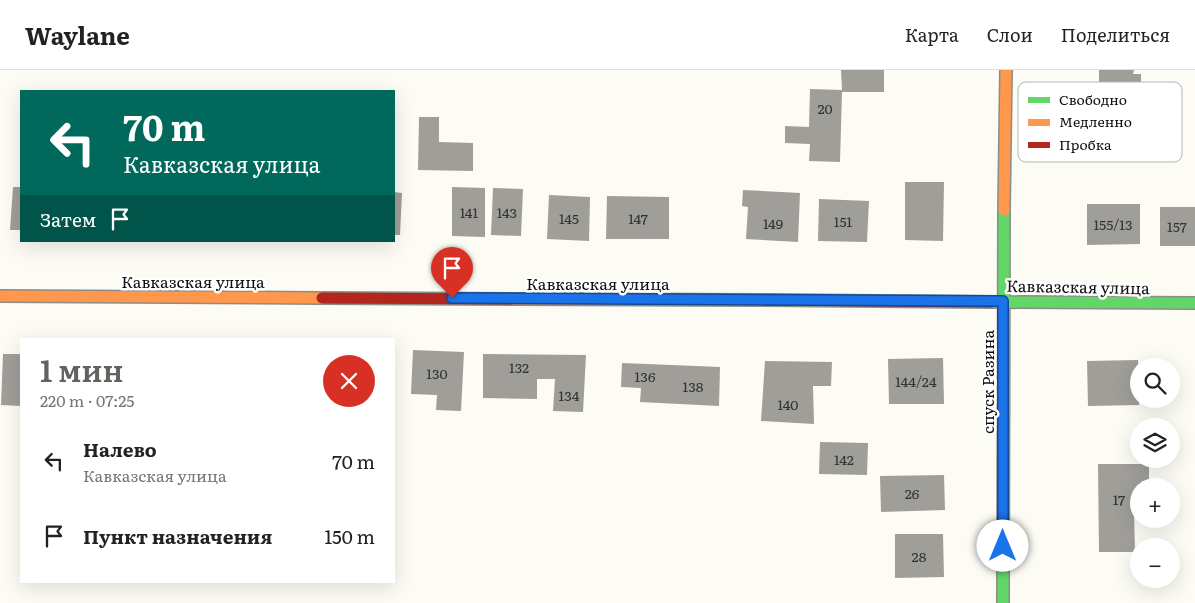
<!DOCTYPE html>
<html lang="ru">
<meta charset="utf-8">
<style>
:root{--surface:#fff;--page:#f2f2f2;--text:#222;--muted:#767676;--line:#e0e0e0;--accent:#62625f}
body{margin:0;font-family:Literata,serif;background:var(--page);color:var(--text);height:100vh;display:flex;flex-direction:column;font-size:19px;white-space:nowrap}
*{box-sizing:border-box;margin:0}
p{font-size:16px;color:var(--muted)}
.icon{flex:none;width:28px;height:28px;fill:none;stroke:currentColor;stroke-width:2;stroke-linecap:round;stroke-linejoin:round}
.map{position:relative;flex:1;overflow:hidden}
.side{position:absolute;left:20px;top:268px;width:375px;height:245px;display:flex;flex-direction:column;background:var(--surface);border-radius:0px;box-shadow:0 5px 20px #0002}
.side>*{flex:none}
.top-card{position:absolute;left:20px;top:20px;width:375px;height:152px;border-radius:0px;box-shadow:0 5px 20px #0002;background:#00695c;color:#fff;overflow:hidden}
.controls{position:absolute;left:1130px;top:288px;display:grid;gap:10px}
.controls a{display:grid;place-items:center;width:50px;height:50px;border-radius:50%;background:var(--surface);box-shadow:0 5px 20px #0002;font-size:25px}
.pin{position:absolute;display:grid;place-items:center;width:42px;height:42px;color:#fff;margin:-51px -21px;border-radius:50% 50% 50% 0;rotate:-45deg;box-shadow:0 0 5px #0007}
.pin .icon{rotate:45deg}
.me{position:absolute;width:55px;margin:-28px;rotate:0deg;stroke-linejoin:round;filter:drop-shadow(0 0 4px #0008)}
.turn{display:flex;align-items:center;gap:18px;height:105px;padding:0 20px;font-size:22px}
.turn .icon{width:65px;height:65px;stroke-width:2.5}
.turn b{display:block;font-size:35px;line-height:42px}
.then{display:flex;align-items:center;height:48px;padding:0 20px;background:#0003;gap:10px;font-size:19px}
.round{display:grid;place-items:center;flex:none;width:52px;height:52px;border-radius:26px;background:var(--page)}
.overview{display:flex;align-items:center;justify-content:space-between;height:85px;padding:0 20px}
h1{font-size:30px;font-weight:600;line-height:38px;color:var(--accent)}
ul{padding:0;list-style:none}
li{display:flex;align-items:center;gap:15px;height:75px;padding:0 20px}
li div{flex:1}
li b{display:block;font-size:19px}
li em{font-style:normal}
header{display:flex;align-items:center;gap:30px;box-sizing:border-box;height:70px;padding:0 25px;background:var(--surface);border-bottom:1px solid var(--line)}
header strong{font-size:24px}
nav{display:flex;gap:28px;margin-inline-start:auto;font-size:18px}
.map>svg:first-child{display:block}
.building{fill:#a09e99}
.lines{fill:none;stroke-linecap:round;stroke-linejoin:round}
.fast-casing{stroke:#8c8c89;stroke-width:14}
.slow-casing{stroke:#8c8c89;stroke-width:14}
.jam-casing{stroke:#8c8c89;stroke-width:14}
.fast{stroke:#63d668;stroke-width:11}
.slow{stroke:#ff974d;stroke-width:11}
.jam{stroke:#b3261e;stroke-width:11}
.route-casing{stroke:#114b97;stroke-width:12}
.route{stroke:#1a73e8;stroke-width:9}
.labels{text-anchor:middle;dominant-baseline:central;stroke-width:5;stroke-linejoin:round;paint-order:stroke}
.number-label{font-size:14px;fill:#333332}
.street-label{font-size:16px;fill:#0f0f0f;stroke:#fff}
.key{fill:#fff;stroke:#b7b7b7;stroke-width:1}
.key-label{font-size:14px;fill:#0f0f0f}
</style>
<header>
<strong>Waylane</strong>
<nav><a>Карта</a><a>Слои</a><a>Поделиться</a></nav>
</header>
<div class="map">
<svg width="1195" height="533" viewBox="0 0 1195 533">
<rect width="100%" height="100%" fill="#fcfbf4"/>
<path class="building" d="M841,0H884V22H842L840,92L809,91L810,74L785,73V56L809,57L810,19L842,20Z
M1099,0H1134L1133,4H1141V13L1099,12Z
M419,47H439V72L473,73V101L418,100Z
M905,112H944L943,171L905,170Z
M13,117H21V160H10Z
M452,117L485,118V167L452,166Z
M493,118L523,119L521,166L491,165Z
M743,120L800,123L798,172L746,169L748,137L742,136Z
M394,122L402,123L400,165H394Z
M549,125L590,127L589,171L547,169Z
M607,126L669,127V169H606Z
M819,129L869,131L867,172L818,171Z
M1087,134H1140V174L1087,175Z
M1160,137H1195V176H1160Z
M413,280L464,282L461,341L436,340L437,325L411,324Z
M3,284H21V336L1,335Z
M483,284L586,285L583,342L553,341L555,309H537V329L483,328Z
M943,288L944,334H889L888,289Z
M1138,290L1139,335L1088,336L1087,291Z
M765,291L832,292L831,316H813L814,354L761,351Z
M622,293L720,297L719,336L640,332L641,318L621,317Z
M820,372L868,373L867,405L819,404Z
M1098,394H1149V411H1142V416H1139V442H1134L1135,482H1099Z
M944,405L945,440L881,442L880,406Z
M895,464H943L944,507L895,508Z"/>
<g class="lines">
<defs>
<path id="fast" d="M991,232L1195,233
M1003,533L1004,140"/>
<path id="slow" d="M1004,140L1006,0
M0,226L322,228
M511,229L764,230"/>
<path id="jam" d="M322,228L511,229
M764,230L991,232"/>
</defs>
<use href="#fast" class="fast-casing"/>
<use href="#slow" class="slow-casing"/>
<use href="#jam" class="jam-casing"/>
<use href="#fast" class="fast"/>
<use href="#slow" class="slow"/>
<use href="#jam" class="jam"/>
</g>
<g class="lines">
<defs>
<path id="route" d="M452,228L1003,231V476"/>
</defs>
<use href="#route" class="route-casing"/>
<use href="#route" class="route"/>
</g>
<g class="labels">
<g class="number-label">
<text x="825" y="38">20</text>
<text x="469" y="142">141</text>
<text x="507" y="142">143</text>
<text x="569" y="148">145</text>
<text x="638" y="148">147</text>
<text x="843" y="151">151</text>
<text x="773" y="153">149</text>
<text x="1113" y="154">155/13</text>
<text x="1177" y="156">157</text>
<text x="519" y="297">132</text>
<text x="437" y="303">130</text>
<text x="645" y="306">136</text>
<text x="916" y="311">144/24</text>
<text x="693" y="316">138</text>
<text x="569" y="325">134</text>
<text x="788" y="334">140</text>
<text x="844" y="389">142</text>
<text x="912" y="423">26</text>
<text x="1119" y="429">17</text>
<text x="919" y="486">28</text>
</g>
<g class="street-label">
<text x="193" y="211">Кавказская улица</text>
<text x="598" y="213">Кавказская улица</text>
<text transform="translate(1078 216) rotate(1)">Кавказская улица</text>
<text transform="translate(987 312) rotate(-90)">спуск Разина</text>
</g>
</g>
<rect x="1018" y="12" width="164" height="80" rx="8" class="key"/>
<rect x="1028" y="27" width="22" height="6" fill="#63d668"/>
<rect x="1028" y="49" width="22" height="7" fill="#ff974d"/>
<rect x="1028" y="72" width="22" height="6" fill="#b3261e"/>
<g class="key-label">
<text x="1059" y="35">Свободно</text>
<text x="1059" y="57">Медленно</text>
<text x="1059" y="80">Пробка</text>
</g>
</svg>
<div class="controls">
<a><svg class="icon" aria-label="search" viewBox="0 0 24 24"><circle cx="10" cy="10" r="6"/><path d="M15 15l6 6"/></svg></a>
<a><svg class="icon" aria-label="layers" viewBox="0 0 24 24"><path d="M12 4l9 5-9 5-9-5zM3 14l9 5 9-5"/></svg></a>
<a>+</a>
<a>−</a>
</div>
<div class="pin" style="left:452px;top:228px;background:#d93025"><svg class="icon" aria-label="arrive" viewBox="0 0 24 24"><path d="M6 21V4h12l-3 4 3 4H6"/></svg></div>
<svg class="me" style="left:1003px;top:476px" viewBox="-20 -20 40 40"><circle r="19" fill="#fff"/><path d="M0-13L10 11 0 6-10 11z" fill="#1a73e8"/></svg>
<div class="top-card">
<div class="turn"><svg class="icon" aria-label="left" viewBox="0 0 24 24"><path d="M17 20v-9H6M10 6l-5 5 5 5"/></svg><div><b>70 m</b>Кавказская улица</div></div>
<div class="then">Затем<svg class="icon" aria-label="arrive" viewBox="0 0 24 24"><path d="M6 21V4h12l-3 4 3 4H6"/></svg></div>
</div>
<section class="side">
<div class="overview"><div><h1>1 мин</h1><p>220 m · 07:25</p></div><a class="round" style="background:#d93025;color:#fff"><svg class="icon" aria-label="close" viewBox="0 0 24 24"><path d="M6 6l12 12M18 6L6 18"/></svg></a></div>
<ul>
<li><svg class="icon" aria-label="left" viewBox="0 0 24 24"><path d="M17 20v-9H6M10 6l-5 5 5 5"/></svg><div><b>Налево</b><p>Кавказская улица</p></div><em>70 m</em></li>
<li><svg class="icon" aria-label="arrive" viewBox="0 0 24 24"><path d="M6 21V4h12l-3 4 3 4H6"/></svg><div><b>Пункт назначения</b></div><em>150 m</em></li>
</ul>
</section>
</div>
